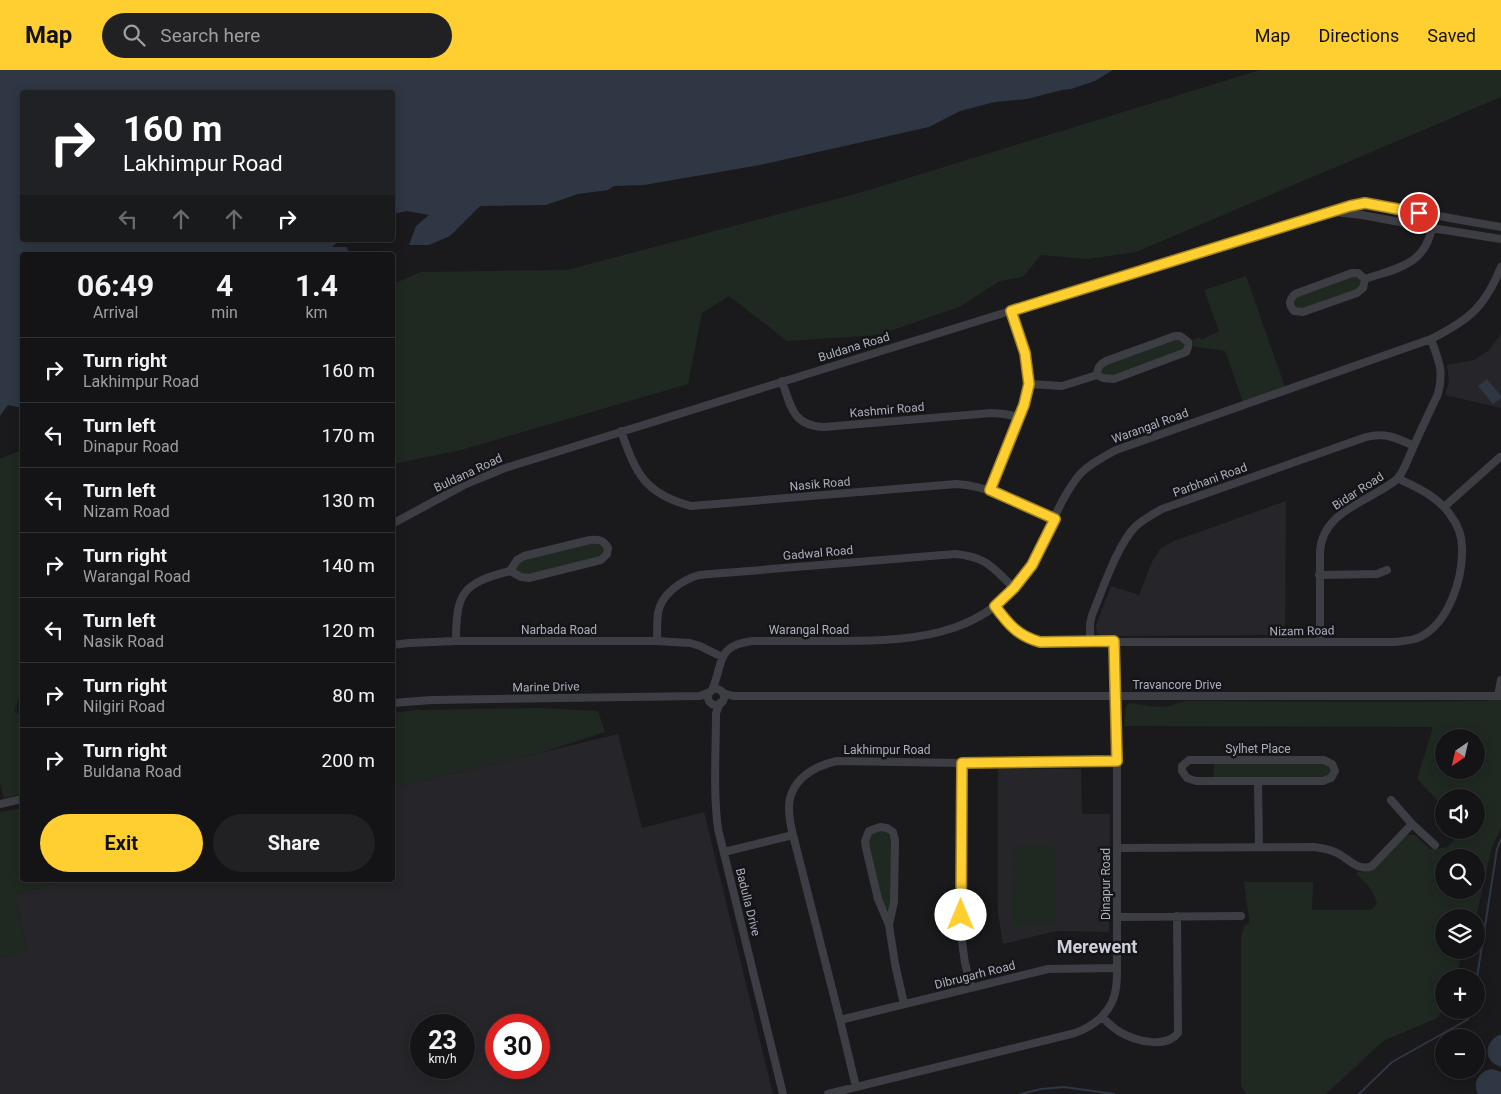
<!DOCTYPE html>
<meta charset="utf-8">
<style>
:root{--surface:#141416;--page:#212123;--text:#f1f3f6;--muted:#9d9ea1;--line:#333335;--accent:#ffce30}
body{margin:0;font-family:Roboto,sans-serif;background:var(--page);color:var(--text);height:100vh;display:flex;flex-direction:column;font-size:19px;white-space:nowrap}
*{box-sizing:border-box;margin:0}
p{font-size:16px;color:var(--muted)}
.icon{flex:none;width:28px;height:28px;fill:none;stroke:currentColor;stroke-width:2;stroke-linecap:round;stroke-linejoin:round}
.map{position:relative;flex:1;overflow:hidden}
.side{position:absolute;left:20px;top:182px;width:375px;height:630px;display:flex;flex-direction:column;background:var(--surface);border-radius:5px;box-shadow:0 2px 12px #0003,0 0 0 1px var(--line)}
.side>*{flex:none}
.hud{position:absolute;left:20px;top:20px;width:375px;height:152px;border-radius:5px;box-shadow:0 2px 12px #0003,0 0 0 1px var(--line);background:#202124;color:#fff;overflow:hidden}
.needle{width:32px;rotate:214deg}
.buttons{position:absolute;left:1435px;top:659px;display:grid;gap:10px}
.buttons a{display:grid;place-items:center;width:50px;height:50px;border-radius:50%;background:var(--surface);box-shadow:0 2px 12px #0003,0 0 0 1px var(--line);font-size:25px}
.speed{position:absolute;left:410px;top:944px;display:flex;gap:10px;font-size:25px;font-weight:700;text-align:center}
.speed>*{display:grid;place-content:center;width:65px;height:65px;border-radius:50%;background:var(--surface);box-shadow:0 2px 12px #0003,0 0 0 1px var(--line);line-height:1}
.speed small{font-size:12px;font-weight:400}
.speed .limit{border:8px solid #d22;background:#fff;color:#111}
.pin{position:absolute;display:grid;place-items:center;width:42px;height:42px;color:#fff;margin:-21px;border:2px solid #fff;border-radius:50%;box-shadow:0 1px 5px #0007}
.me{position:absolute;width:55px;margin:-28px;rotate:0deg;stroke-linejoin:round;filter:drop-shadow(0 0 4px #0008)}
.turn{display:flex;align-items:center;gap:18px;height:105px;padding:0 20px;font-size:22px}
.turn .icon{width:65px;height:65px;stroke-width:2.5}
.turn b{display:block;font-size:35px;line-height:42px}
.lanes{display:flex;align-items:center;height:48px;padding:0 20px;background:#0003;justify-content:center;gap:25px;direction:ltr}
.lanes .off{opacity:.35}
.eta{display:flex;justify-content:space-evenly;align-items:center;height:85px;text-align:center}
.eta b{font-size:30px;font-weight:700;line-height:35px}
.cta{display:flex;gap:10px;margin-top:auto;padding:10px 20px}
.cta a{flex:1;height:58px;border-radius:30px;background:var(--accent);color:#111;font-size:20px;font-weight:700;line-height:58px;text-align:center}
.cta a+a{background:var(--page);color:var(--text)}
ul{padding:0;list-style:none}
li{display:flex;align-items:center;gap:15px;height:65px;padding:0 20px;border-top:1px solid var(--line)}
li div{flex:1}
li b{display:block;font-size:19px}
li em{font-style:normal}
header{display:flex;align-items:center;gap:30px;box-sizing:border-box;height:70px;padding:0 25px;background:var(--accent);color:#111}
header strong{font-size:24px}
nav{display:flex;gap:28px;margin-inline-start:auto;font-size:18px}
.search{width:350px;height:45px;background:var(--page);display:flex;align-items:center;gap:12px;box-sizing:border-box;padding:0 18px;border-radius:28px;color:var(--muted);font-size:19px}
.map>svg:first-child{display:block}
.built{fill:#26262a;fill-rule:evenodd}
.green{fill:#1f2921;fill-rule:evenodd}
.water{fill:#2e3743}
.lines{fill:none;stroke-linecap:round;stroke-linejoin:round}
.stream{stroke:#2e3743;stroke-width:2}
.minor{stroke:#3d3d44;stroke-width:8}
.route-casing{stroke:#a6861f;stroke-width:12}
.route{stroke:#ffce30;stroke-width:9}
.labels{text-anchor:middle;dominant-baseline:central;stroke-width:5;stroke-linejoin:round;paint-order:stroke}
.street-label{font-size:12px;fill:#abafbd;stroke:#151518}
.district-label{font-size:18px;font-weight:bold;fill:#cdcfd9;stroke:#151518}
</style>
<header>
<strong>Map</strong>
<div class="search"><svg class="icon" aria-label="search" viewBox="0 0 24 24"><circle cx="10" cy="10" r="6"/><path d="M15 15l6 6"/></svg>Search here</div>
<nav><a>Map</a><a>Directions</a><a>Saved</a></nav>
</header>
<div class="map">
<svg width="1501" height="1024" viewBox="0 0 1501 1024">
<rect width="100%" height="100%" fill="#1a1a1d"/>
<path class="built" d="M1501,264V338L1445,325L1449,311L1447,295L1474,290L1489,280Z
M1286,431L1285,565L1101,566L1097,562L1096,555L1111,516L1139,525L1152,492L1160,479L1174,471Z
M618,664L642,758L704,742L773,1024H0V888L27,880L15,825L67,810H392L393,718ZM421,955H464V998H421ZM496,955H539V998H496Z
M998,698L1081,699L1082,744H1110L1109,862L1057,861L1003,874L998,843Z"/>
<path class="green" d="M1260,0H1501V27L1136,182L1088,189L1041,185L1023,207L1000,211L959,237L878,265L787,271L729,226L702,243L688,314L461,380L393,394V214L421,202L567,200L866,121Z
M1356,205L1362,211L1361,218L1308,238H1294L1293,227Z
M1246,206L1285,317L1243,332L1225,281L1191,276L1190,271L1200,267L1201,270L1219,261L1204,220Z
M1182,268L1186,278L1117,305H1103L1101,302V297L1170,269Z
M22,380V622L14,641L22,646V724L4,728L0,713V389Z
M595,470L605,475L604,486L525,506L516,501L515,498L522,489Z
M1501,629V758L1492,777L1476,847L1444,848V880H1462L1457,907L1444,908V938L1437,948L1383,971L1326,1024H1246L1241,1016V866L1245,855L1249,853V849L1244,812H1313L1312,840H1371L1377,834C1374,820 1366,813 1356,804L1358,802L1369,801L1374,798L1404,767L1409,765H1415L1430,779C1433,779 1444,778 1447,777L1464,760H1476V728H1444V737L1417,709L1433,657L1124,656L1126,636L1129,633L1150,636L1165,637L1185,631L1402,632L1482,631ZM1444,668H1476V700H1444ZM1444,788H1476V820H1444Z
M536,638L598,641L605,662L543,682L393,718V643L416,640Z
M1214,692H1323L1329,695L1331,701L1329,706L1325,707L1214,708Z
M22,738V810H67L15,825L27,880L0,888V742Z
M883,760L888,763L891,768L892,825L889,839L888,840L882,833L867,771L870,763Z
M1013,775H1055V855H1012Z"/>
<path class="water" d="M0,0H1113L1095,11L1071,19L1062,20L1027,29L995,32L960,41L929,57L760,95L644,115L614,116L608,120L578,124L546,135L480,136L450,166L429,175H409L416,156L429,145L407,141L393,144L392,22H22V170H340L332,177H347L349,185H22V338L8,335L0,346Z
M1487,309L1501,326V328L1493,334L1478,316Z
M1499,965H1501V997C1484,992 1483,973 1499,965Z
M1492,999L1501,1002V1024H1478C1472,1012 1479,1001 1492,999Z"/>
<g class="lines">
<path class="stream" d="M1476,914L1497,779L1501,769
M1021,1024L1041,1019L1064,1017L1114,1024
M1359,1024L1392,992L1467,950L1471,945L1472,940"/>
<path class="minor" d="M1335,142L1362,145L1432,158L1501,169
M1352,203H1358L1365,209L1363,218L1357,223L1303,242L1294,241C1288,234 1289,230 1295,224Z
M1365,209C1397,198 1424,196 1432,158
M782,311C791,337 793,356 824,357L991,343L1004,344L1020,347
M1029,314L1062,316L1097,305L1103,308L1114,309L1186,282L1188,277V272L1180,266H1175L1106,291C1100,294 1097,298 1097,305
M621,361C636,404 645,424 691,436L956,414C991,416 1023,434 1055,449
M990,420L1024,335L1029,314L1025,283L1011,241
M1444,437L1500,387
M392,454L466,414L505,398L1342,138L1365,133L1501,157
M1319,505L1377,504L1387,500
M995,536C1008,554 1018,566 1040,572H1394C1403,571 1412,571 1420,567C1449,553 1463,508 1462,478C1462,466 1458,455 1451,446C1439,427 1418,418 1399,409
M456,571C456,522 463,513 510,501L517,490L524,486L590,470C599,469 604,470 608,478L607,484L601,490L529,508L521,507L510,501
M657,571C657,562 657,552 658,543C661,524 682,510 699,505L955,484C987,487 992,497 1014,518
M1320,571V482C1322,441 1368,432 1396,410C1402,405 1406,394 1409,387C1418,366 1428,345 1438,324C1444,300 1439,292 1431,269
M1090,572V554L1092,545C1102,521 1118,473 1136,456C1144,449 1153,444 1162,439L1366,367C1385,362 1397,368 1414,376
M392,575L409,573L456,571H657L690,573L700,576L722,587
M708 627a8 8 0 1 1 16 0a8 8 0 1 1-16 0Z
M712,620C724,593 715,576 752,571C781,571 810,571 839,571C921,571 997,565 1038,483C1051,457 1061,426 1081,403C1091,393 1103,387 1116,380L1431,269C1469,250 1485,237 1501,197
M723,623L733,626H1501
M1498,626L1501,610
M392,633L432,630L700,626L710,622
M720,633L716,643C716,682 713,721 718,759L783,1024
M1189,690H1324L1332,694L1335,701L1331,708L1323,711H1196L1187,708L1182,701V696Z
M962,693L961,865L965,893L971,917
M1258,711L1259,777
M1391,730L1412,754L1435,775
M0,734L22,729
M880,757L887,758L893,762L895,770L894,832L889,855L878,829L866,778L865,771L869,761Z
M1117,778L1314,777C1322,778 1329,779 1337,783C1349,789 1358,802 1372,796L1412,754
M724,782L793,765
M1117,847L1241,846
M889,855L895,894L904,934
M1102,947C1108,953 1113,958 1120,962C1135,971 1166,979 1178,963L1177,846
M840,950L1048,899L1117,898
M856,1017L840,950L793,765C791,757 789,747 789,738C789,711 813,696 837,691L962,693L1117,691
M828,1024L1075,963C1095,956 1113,941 1116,918C1117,911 1117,904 1117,898V691L1115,571"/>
</g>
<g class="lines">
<defs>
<path id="route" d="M961,845L962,693L1117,691L1114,571L1040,572C1018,566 1008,554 995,536L1014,518L1032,495L1055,449L990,420L1024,335L1029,314L1025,283L1011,241L1350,136L1365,133L1419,143"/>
</defs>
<use href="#route" class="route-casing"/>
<use href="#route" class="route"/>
</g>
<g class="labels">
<g class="street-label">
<text transform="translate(854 277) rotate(-17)">Buldana Road</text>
<text transform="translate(887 340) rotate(-5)">Kashmir Road</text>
<text transform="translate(1150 356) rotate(-20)">Warangal Road</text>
<text transform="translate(468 403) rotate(-25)">Buldana Road</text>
<text transform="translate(1210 410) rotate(-20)">Parbhani Road</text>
<text transform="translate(820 414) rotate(-5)">Nasik Road</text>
<text transform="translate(1358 421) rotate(-33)">Bidar Road</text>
<text transform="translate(818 483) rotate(-5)">Gadwal Road</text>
<text x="559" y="560">Narbada Road</text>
<text x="809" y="560">Warangal Road</text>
<text transform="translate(1302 561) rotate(-1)">Nizam Road</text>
<text x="1177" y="615">Travancore Drive</text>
<text transform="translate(546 617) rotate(-1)">Marine Drive</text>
<text x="1258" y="679">Sylhet Place</text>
<text x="887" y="680">Lakhimpur Road</text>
<text transform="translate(1106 814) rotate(-90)">Dinapur Road</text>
<text transform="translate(748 832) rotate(76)">Badulla Drive</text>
<text transform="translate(975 905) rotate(-14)">Dibrugarh Road</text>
</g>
<g class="district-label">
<text x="1097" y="876">Merewent</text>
</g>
</g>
</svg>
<div class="buttons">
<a><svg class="needle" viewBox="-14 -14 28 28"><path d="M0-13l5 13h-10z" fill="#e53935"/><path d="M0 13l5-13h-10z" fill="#9d9ea1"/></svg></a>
<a><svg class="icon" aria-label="sound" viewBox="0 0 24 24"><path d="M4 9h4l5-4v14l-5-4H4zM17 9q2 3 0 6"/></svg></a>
<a><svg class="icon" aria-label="search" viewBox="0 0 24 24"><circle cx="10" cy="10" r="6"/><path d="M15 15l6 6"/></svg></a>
<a><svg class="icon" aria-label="layers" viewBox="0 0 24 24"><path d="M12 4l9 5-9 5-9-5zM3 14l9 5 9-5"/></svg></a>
<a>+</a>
<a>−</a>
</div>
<div class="speed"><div>23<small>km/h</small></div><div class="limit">30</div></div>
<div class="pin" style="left:1419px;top:143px;background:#d93025"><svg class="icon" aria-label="arrive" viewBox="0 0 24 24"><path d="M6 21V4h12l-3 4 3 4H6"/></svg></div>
<svg class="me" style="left:961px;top:845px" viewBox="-20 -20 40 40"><circle r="19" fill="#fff"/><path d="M0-13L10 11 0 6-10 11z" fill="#ffce30"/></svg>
<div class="hud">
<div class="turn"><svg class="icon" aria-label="right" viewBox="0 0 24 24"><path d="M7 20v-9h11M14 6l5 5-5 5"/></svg><div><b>160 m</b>Lakhimpur Road</div></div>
<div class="lanes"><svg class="icon off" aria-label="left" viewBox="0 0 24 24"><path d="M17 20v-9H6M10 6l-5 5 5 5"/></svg><svg class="icon off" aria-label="ahead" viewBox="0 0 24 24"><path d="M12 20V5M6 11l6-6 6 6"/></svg><svg class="icon off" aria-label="ahead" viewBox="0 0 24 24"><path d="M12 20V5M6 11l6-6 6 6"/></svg><svg class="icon" aria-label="right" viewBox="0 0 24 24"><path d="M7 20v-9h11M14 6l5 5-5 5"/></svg></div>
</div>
<section class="side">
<div class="eta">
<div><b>06:49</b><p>Arrival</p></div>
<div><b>4</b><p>min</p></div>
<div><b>1.4</b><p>km</p></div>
</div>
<ul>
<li><svg class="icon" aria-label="right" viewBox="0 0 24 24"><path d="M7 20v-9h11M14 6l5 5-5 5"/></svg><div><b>Turn right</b><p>Lakhimpur Road</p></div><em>160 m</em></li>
<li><svg class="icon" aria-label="left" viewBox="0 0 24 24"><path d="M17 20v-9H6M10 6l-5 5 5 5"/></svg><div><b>Turn left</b><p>Dinapur Road</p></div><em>170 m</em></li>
<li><svg class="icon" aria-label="left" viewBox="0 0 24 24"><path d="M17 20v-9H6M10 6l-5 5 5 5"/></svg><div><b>Turn left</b><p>Nizam Road</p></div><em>130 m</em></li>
<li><svg class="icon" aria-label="right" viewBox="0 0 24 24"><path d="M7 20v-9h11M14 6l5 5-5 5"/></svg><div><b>Turn right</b><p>Warangal Road</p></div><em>140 m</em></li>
<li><svg class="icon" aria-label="left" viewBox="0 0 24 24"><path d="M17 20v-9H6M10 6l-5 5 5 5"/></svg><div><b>Turn left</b><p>Nasik Road</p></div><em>120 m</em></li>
<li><svg class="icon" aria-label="right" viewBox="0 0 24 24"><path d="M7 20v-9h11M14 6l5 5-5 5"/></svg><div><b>Turn right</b><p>Nilgiri Road</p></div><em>80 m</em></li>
<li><svg class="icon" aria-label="right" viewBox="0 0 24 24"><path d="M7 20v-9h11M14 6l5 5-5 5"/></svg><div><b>Turn right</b><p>Buldana Road</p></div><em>200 m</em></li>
</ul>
<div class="cta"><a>Exit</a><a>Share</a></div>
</section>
</div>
